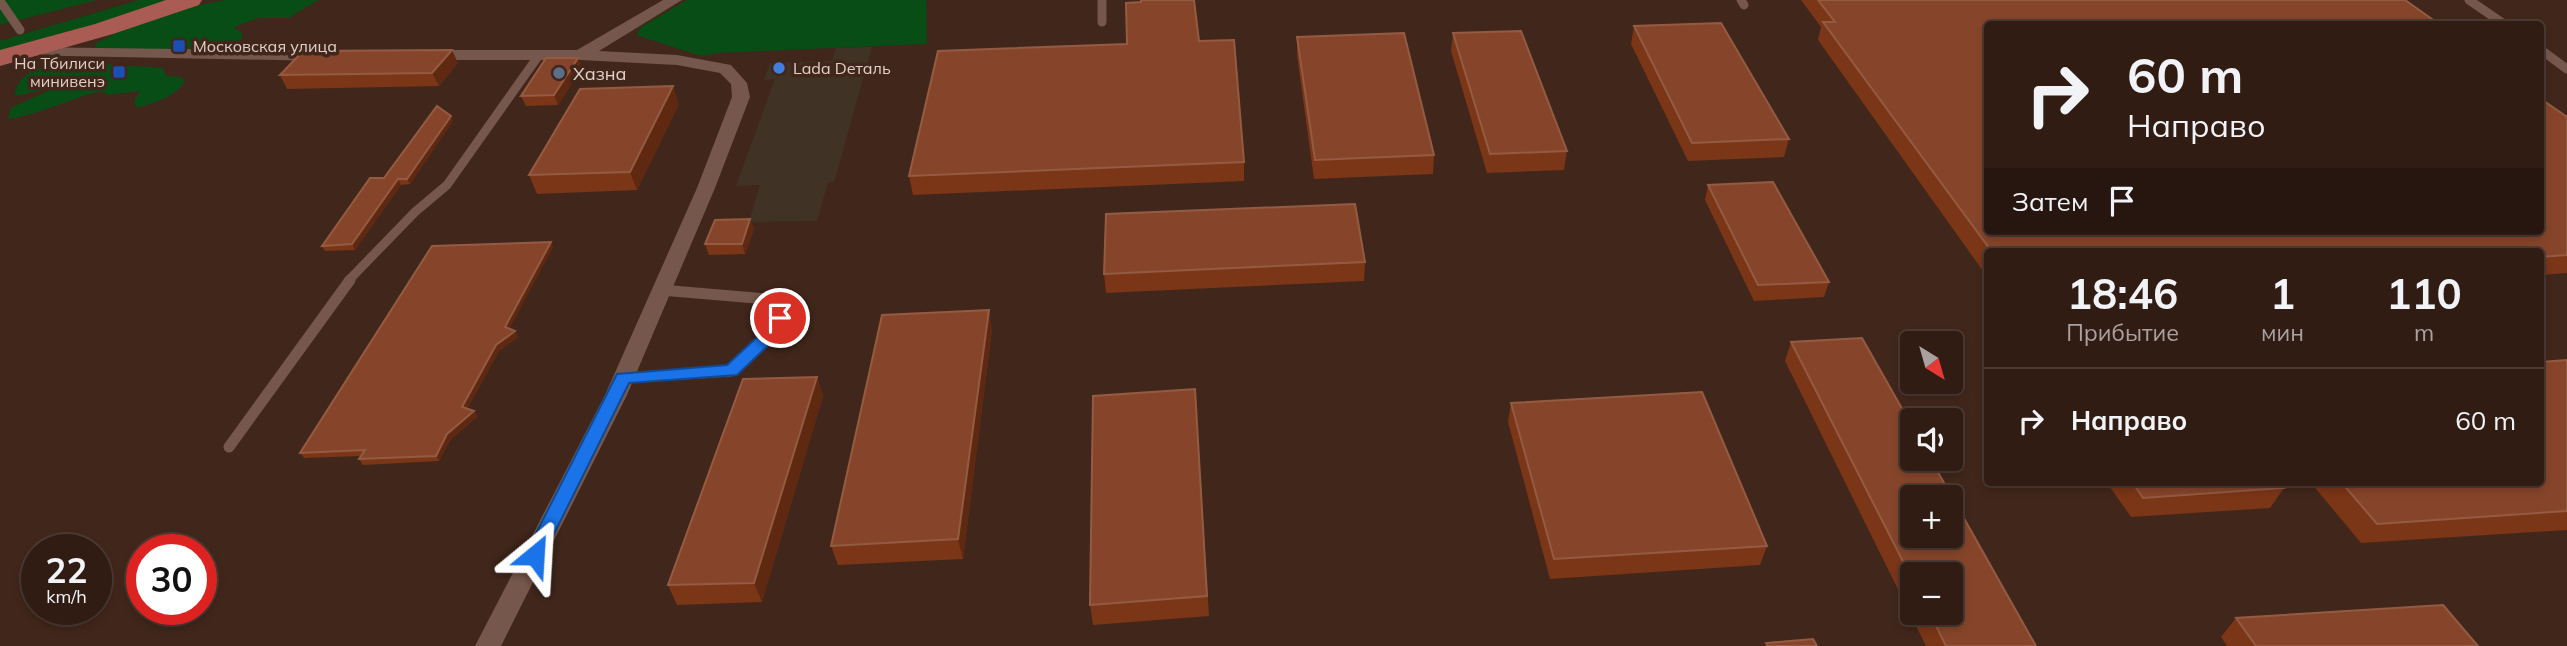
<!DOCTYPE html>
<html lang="ru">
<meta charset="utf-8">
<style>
:root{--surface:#311c14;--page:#3d2922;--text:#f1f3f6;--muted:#a8a1a0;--line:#4c3a34}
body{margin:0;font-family:Mulish,sans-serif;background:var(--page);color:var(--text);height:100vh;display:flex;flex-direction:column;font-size:26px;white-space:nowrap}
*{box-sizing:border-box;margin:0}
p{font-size:23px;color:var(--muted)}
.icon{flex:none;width:38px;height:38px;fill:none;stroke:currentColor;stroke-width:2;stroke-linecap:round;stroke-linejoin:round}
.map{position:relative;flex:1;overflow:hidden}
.sheet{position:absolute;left:1984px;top:248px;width:560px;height:238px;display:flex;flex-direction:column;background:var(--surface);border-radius:7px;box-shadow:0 4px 10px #0003,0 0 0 2px var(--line)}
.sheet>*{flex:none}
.banner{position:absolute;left:1984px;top:21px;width:560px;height:214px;border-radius:7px;box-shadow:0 4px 10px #0003,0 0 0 2px var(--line);background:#311c14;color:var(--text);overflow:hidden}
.needle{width:46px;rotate:143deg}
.controls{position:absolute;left:1900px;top:331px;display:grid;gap:14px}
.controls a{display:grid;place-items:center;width:63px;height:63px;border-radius:7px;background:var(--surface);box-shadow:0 4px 10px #0003,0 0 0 2px var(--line);font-size:35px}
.speed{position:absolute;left:21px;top:534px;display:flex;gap:14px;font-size:35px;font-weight:700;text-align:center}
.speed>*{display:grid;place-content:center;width:91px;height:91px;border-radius:50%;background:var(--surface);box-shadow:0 4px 10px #0003,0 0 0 2px var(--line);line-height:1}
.speed small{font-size:18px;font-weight:400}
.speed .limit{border:10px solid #d22;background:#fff;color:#111}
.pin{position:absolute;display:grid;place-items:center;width:60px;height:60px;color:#fff;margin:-30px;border:4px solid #fff;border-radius:50%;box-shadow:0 2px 7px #0007}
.me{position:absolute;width:77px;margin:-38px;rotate:27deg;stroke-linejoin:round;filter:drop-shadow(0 0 5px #0008)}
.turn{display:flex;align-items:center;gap:24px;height:147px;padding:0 28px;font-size:32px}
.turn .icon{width:91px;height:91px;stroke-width:2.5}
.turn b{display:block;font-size:49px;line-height:60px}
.then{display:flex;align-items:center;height:66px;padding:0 28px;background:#0003;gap:14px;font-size:26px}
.eta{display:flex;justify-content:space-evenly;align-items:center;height:119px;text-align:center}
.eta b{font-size:42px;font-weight:700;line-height:49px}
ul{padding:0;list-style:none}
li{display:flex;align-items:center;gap:21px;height:105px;padding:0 28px;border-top:2px solid var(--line)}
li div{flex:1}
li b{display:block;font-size:26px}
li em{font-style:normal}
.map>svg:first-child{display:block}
.commercial{fill:#403325}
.green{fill:#094d16}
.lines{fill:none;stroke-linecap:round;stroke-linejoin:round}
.lane-far1{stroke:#76574b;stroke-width:9}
.lane{stroke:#76574b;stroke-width:11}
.street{fill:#76574b;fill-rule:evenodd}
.primary{fill:#aa5b54;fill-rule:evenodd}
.wall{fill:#7b3517;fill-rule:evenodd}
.shaded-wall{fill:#5f2811}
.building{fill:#86452a;stroke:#945b43;stroke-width:2;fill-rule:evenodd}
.route{fill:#1a73e8;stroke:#114b97;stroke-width:2}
.transit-dot{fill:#1a4fb4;stroke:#41261b;stroke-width:2.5}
.shop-dot{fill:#3f7fe0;stroke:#41261b;stroke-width:2.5}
.service-dot{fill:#5c6f8a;stroke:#41261b;stroke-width:2.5}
.labels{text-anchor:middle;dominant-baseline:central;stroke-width:7;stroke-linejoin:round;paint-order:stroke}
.far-poi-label{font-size:16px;fill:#e1cfc8;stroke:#41261b;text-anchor:start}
.poi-label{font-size:18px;fill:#e1cfc8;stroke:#41261b;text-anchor:start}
</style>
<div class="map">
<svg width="2567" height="646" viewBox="0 0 2567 646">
<rect width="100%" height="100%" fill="#41261b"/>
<path class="commercial" d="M872,47L834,182H828L817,221L749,222L760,185L736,186L775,79L764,80L770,63L832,61L836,48Z"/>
<path class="green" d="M0,0H97L0,25Z
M139,0H175L0,54V41Z
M225,0H318L289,18H259L237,26L234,28L242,33V39C207,63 137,51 96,49L95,44C135,21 179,8 225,0Z
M687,0H926L927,44L718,53L701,56L636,35L641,27Z
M88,63L163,68L166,76L180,77L185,81C176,97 154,103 137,108L134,101L140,91L108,95L102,91C70,98 40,115 8,119L11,108L54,88L15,96C19,62 62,64 88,63Z"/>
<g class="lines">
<path class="lane-far1" d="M1102,0V22
M1741,0L1744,5
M2469,0L2504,24
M0,1L20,30
M2541,50L2567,69
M348,281L415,212L447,185L539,55"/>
<path class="lane" d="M623,378L731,371L771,334L790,301L661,290
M229,447L350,280"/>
<path class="street" d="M663,0H682L599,51L677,55L731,65L747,83L750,97L715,188L627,395L501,646H475L605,395L697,188L732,97L731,84L720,73L677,65L580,60H428L420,55L428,50H577Z
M22,47L326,51L334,56L326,61L16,55L14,52L16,49Z"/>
<path class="primary" d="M166,0H202L199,5L113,34L0,66V50L95,24Z"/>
</g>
<path class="wall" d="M1801,0H2405L2567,117V273L2541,275V252H1988V278L1818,40L1821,27Z
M1141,2L1199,41L1244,162V181L913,195L909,176L1127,44Z
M1634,26L1789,139L1784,157L1688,161L1631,44Z
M1453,33L1567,151L1564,170L1487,173L1451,51Z
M1297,37L1434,155L1433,174L1314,179L1297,55Z
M578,58L582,68L558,105L526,106L521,96Z
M458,63L439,86L287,89L280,75Z
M679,104L637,190L537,194L529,175Z
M453,121L410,184L401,185L355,250L325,251L322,246L384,178Z
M1708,185L1829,282L1824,297L1754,301L1705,200Z
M750,219L754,229L745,254L709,255L705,244Z
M553,247L509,329L518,337L499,351L467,409L474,411L477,417L450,440L439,461L363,465L359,459L361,456L304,458L300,453Z
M1365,262L1364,281L1106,293L1104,274Z
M992,329L963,559L838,565L831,546Z
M1791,342L2036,646H1926L1785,361ZM1913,574L1951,612H1913Z
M2567,360V530L2361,543L2311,483H2541Z
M817,377L823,396L762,602L677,605L668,585Z
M1195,389L1209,616L1093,625L1090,605Z
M1511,403L1767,546L1760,565L1550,579L1508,422Z
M2107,483H2280L2284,488L2270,508L2131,517Z
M2236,618L2478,646H2227L2221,637Z"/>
<path class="shaded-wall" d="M452,50L458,63L439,86L432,73Z
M578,58L582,68L558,105L554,95Z
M673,86L679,104L637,190L630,172Z
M451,116L453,121L410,184L407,179Z
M398,179L401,185L355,250L352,244Z
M750,219L754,229L745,254L742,244Z
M551,242L553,247L507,333L505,327Z
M989,310L992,329L963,559L958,539Z
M515,331L518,337L499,351L465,412L462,407L496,345Z
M817,377L823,396L762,602L754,583Z
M474,411L477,417L450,440L439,461L436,456L447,434Z"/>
<path class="building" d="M1141,0H1194L1199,41L1234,40L1244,162L909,176L938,51L1127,44L1126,3L1141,2Z
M1818,0H2405L2439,24H1988V231H2541V99L2567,117V255L2541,257V252H1992L1823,22H1835Z
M1721,23L1789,139L1692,143L1634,26Z
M1521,31L1567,151L1490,154L1453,33Z
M1404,33L1434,155L1315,160L1297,37Z
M452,50L432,73L280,75L303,51Z
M546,58H578L554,95L521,96Z
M673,86L630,172L529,175L580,89Z
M437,106L451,116L407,179H398L352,244L322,246L370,178H384Z
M1773,182L1829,282L1758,285L1708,185Z
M1355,204L1365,262L1104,274L1106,214Z
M750,219L742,244H705L715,220Z
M551,242L505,327L515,331L496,345L462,407L474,411L447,434L436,456L359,459L365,450L300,453L432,246Z
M989,310L958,539L831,546L882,315Z
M1862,338L1913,428V458H1930L2036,646H1946L1929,612H1951V574H1913V581L1791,342ZM1913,497H1951V536H1913Z
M2567,360V511L2377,524L2342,483H2541V362Z
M817,377L754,583L668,585L743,379Z
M1195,389L1207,596L1090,605L1093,396Z
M1702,392L1767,546L1554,559L1511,403Z
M2133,483H2280L2284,488L2143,498Z
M2443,605L2478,646H2256L2236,618Z
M1813,639L1817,646H1768L1766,643Z"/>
<path class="route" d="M780,312L788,318L776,338L737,375L629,383L541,560L535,562L528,560L525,555L617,374L727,365L765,330L775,314Z"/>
<g class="transit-dot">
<rect x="172" y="39" width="14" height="14" rx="3.5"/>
<rect x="112" y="65" width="14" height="14" rx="3.5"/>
</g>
<circle class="shop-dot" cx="779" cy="68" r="7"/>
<circle class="service-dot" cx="559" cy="73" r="7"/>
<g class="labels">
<g class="far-poi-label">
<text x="193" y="46">Московская улица</text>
<text x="105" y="63" text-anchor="end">На Тбилиси<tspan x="105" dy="18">минивенэ</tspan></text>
<text x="793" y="68">Lada Dеталь</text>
</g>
<g class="poi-label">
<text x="573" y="73">Хазна</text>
</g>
</g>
</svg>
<div class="controls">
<a><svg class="needle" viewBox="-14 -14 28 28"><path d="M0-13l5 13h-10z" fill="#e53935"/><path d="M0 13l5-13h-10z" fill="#a8a1a0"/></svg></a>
<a><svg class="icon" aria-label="sound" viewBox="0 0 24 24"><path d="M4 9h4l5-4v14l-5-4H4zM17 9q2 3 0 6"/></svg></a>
<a>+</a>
<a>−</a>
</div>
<div class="speed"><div>22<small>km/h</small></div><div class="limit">30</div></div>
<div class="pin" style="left:780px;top:318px;background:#d93025"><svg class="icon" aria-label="arrive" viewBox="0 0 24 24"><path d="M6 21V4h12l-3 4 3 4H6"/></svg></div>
<svg class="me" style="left:535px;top:555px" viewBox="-20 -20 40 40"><path d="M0-17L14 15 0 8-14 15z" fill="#1a73e8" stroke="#fff" stroke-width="4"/></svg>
<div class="banner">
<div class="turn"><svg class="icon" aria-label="right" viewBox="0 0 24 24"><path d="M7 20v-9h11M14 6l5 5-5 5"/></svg><div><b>60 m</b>Направо</div></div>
<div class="then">Затем<svg class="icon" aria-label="arrive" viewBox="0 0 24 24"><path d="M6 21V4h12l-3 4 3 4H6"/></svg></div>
</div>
<section class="sheet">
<div class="eta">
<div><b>18:46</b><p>Прибытие</p></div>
<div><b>1</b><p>мин</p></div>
<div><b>110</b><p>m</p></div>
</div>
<ul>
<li><svg class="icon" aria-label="right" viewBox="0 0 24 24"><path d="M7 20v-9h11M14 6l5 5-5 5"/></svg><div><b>Направо</b></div><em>60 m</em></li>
</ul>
</section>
</div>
